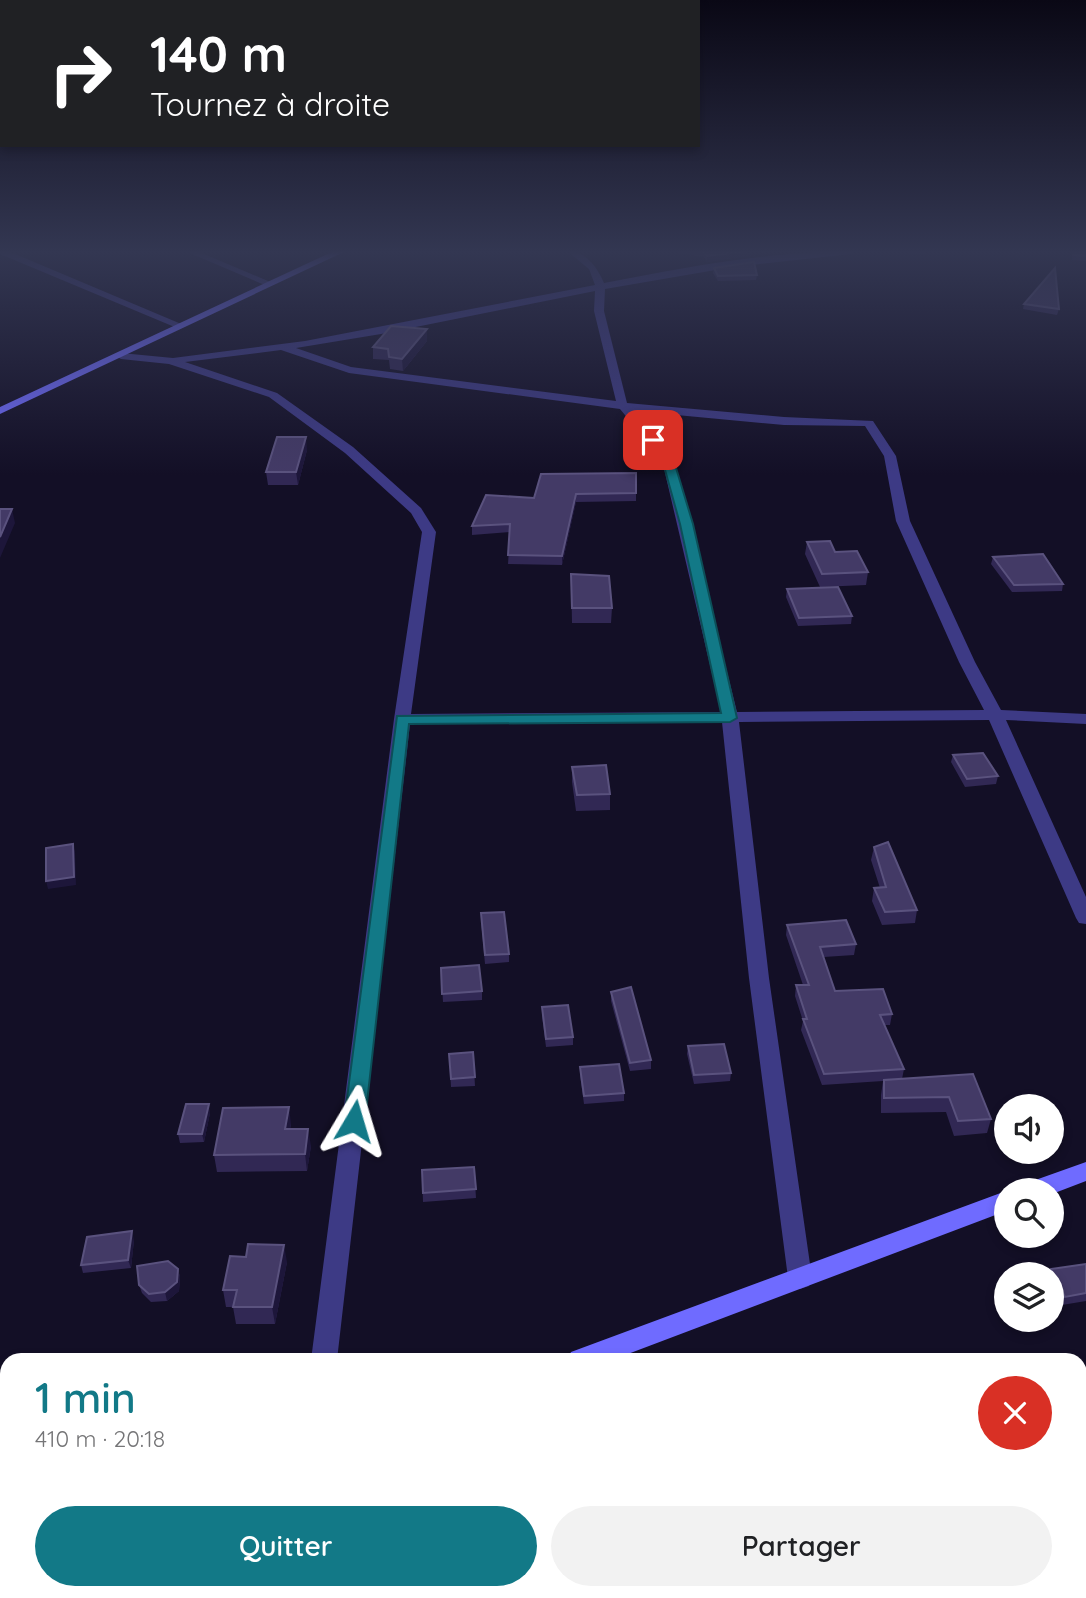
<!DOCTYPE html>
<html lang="fr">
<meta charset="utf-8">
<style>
:root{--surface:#fff;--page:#f2f2f2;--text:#202124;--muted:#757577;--accent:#127987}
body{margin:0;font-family:Quicksand,sans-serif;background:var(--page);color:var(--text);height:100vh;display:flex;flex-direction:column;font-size:26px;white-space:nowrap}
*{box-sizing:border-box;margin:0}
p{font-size:23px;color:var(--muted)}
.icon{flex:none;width:38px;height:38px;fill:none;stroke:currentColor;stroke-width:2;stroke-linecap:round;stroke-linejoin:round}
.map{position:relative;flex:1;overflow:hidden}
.details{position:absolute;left:0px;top:1353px;width:1087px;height:247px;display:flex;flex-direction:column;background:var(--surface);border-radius:21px 21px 0 0;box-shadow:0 4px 10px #0003}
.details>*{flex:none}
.top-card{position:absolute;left:0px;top:0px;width:700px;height:147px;box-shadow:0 4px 10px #0003;background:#202124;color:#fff;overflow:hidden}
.tools{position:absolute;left:994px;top:1094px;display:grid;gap:14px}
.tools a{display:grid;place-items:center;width:70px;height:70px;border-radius:50%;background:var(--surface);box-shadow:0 4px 10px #0003;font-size:35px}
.pin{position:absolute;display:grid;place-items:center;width:60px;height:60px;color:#fff;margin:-30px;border-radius:14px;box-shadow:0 4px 10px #0006}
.me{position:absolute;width:77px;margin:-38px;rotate:7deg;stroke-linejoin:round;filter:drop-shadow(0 0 5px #0008)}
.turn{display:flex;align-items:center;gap:24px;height:147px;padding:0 35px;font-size:32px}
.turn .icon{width:91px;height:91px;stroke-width:2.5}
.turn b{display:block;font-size:49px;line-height:60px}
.round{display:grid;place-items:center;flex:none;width:74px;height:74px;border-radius:37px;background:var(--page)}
.head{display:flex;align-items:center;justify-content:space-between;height:119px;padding:0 35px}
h1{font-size:42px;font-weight:600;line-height:52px;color:var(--accent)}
.cta{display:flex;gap:14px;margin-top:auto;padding:14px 35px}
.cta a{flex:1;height:80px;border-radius:42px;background:var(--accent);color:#fff;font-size:28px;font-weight:600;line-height:80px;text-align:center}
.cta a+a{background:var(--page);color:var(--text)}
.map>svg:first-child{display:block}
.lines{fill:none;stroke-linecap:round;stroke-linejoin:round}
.minor{fill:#3d3a85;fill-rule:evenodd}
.secondary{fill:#6f6bff;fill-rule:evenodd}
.wall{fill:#312854}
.shaded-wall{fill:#1d163a}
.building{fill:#433a66;stroke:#5a527e;stroke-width:2}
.route{fill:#127987;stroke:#0c4f58;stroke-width:2}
</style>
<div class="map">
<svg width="1086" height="1598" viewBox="0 0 1086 1598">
<rect width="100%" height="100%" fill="#130f26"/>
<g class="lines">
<path class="minor" d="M0,251H8L186,326L177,328L0,254Z
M185,251H197L275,284L267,286Z
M567,251C586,251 597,267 604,283C686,267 771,251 855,251L851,254L733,267L605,289L604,311L627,403L784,417L873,421L896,456L910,521L975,662L1001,710L1086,714V724L1006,720L1086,897V924L1079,923L1076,918L989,720L739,722L769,978L812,1278L809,1286L800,1289L791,1286L788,1278L749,978L722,722L410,724L337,1360H311L394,719L422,532L411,513L345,453L269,397L169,364L121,359L116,356L121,353L173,358L305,341L595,285L589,269ZM595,291L594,311L616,401L351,367L296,348L381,334ZM281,350L349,373L620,409L662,460L721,712L411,714L436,532L421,508L353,447L277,393L185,362ZM634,411L784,425L865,426L884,456L896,521L959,662L984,710L737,712L674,459Z"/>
<path class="secondary" d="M334,251H346L0,414V407Z
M1086,1162V1181L1052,1194V1190H1023L1027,1183Z
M1006,1191V1211L612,1360H567L571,1352Z
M7,1555V1585L0,1587V1557Z"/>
</g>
<path class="wall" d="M666,251H752V255L707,262L704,257Z
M897,251H926L922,255Z
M943,251H981V252Z
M1072,251H1086V261L1072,260Z
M714,268L757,275L756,280L718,281L713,273Z
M1024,304L1059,309L1057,315L1023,309Z
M427,341L403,371L390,369L389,360L373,359V347Z
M307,450L298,485H268L266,472Z
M636,473V501L576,502L562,565L508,564L510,532L472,535V526L534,498Z
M807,542L835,552L868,572L866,585L820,587L805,554Z
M993,557L1063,584L1062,591L1012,592L991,564Z
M571,574L612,608L611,623H572Z
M787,589L852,616L851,624L798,626L786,597Z
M953,755L998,776L996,784L965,787L951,762Z
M572,767L610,794V810L576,811L572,782Z
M874,847L917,910L915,923L882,925L872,901L874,888H880L871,860Z
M481,921L509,954V962L485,964Z
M787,925L856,944L854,955L824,957L835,991L892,1014L890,1025H884L904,1069L902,1079L973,1074L991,1119L987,1133L954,1136L946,1112L881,1113V1095L883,1081L822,1085L801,1030L803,1021L795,996L796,985H803L786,935Z
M441,968L482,991V1000L443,1002Z
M611,992L651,1060V1069L630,1071L611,1001Z
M542,1007L573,1037V1045L546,1047L542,1016Z
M688,1046L731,1073L730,1081L694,1084L687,1054Z
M473,1052L475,1086L451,1087L449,1054Z
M580,1067L624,1093V1101L584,1104L580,1075Z
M210,1113L204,1142L180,1143L178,1134Z
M291,1124L290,1129L311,1146L307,1171L217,1172L214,1155Z
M474,1167L476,1198L423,1202L422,1170Z
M134,1240L131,1268L83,1273L81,1265Z
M287,1262L275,1324H236L233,1307H226L223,1290Z
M1086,1264V1301L1062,1305L1052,1285V1274H1049L1051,1269Z
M178,1269L180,1277L179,1291L167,1301L151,1302L142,1293L139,1285Z
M1080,1428L1086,1443V1465L1084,1470L1080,1471Z"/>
<path class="shaded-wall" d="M747,251H752V255L707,262V256Z
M427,329V341L403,371L402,359Z
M306,437L307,450L298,485L296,472Z
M576,494V502L562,565V556Z
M12,509L15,523L0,558V537Z
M73,844L75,852L76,885L48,889L46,881Z
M209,1104L210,1113L204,1142L202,1134Z
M289,1107L291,1124L287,1146L285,1129Z
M308,1129L311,1146L307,1171L305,1154Z
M132,1231L134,1240L131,1268L128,1260Z
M284,1245L287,1262L275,1324L272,1307Z
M178,1269L180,1277L179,1291L167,1301L165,1292Z"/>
<path class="building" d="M698,251H747L707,256L704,252Z
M1073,251H1086V256L1073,255Z
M754,262L757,275L718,276L714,268Z
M1055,268L1059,309L1024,304Z
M391,326L427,329L402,359L389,357L388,349L373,347Z
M277,437H306L296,472H266Z
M636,473V493L576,494L562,556L508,555L510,524L472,526L486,495L534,498L541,474Z
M0,509H12L0,537Z
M830,541L835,552L857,551L868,572L822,574L807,542Z
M1043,554L1063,584L1014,585L993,557Z
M571,574L609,576L612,608H572Z
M838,587L852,616L799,618L787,589Z
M983,753L998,776L967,779L953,755Z
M606,765L610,794L577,795L572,767Z
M888,842L917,910L885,912L874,888L886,887L874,847Z
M73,844L74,877L46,881V848Z
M504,912L509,954L485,955L481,913Z
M846,920L856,944L820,947L835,991L883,989L892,1014L880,1015L904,1069L824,1074L803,1019H807L796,985H809L787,925Z
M479,965L482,991L442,994L441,968Z
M631,987L651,1060L630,1063L611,992Z
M568,1005L573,1037L546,1039L542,1007Z
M724,1044L731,1073L694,1075L688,1046Z
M473,1052L475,1077L451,1079L449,1054Z
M619,1064L624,1093L584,1096L580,1067Z
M973,1074L991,1119L958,1121L949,1097L884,1098V1080Z
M186,1104H209L202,1134H178Z
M289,1107L285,1129H308L305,1154L214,1155L223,1108Z
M474,1167L476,1189L423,1193L422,1170Z
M132,1231L128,1260L81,1265L87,1237Z
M248,1244L284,1245L272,1307H233L237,1290H223L230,1256L246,1257Z
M168,1261L178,1269L177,1282L165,1292L149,1294L139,1285L137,1266Z
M1086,1264V1293L1065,1297L1051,1269Z
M1080,1428L1086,1443V1454L1080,1455Z
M390,1592H458V1598H390Z"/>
<linearGradient id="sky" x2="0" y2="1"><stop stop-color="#0a0815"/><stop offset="0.53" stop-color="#333752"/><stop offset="1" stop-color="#333752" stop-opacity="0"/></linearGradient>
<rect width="1086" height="475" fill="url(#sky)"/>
<path class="route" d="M653,437L673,458L693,524L737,718L730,722L409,724L365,1121L362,1126H347L344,1121L397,716L721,713L680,524L662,459L647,440Z"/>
</svg>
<div class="tools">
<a><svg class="icon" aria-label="sound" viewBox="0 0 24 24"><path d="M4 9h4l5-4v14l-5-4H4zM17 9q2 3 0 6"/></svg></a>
<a><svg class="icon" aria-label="search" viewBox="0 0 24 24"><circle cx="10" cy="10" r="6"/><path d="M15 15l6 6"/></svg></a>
<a><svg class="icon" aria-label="layers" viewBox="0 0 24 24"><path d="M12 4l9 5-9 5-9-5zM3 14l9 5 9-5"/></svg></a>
</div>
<div class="pin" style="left:653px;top:440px;background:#d93025"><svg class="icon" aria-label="arrive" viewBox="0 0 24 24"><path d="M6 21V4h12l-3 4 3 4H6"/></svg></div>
<svg class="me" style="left:354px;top:1121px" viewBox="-20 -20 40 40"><path d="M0-17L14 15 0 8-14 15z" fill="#127987" stroke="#fff" stroke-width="4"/></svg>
<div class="top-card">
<div class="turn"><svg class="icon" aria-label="right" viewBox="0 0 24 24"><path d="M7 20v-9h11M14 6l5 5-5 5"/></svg><div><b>140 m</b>Tournez à droite</div></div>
</div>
<section class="details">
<div class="head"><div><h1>1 min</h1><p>410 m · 20:18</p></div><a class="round" style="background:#d93025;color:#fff"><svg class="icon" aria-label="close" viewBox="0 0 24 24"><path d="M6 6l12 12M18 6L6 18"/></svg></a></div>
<div class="cta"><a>Quitter</a><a>Partager</a></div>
</section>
</div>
